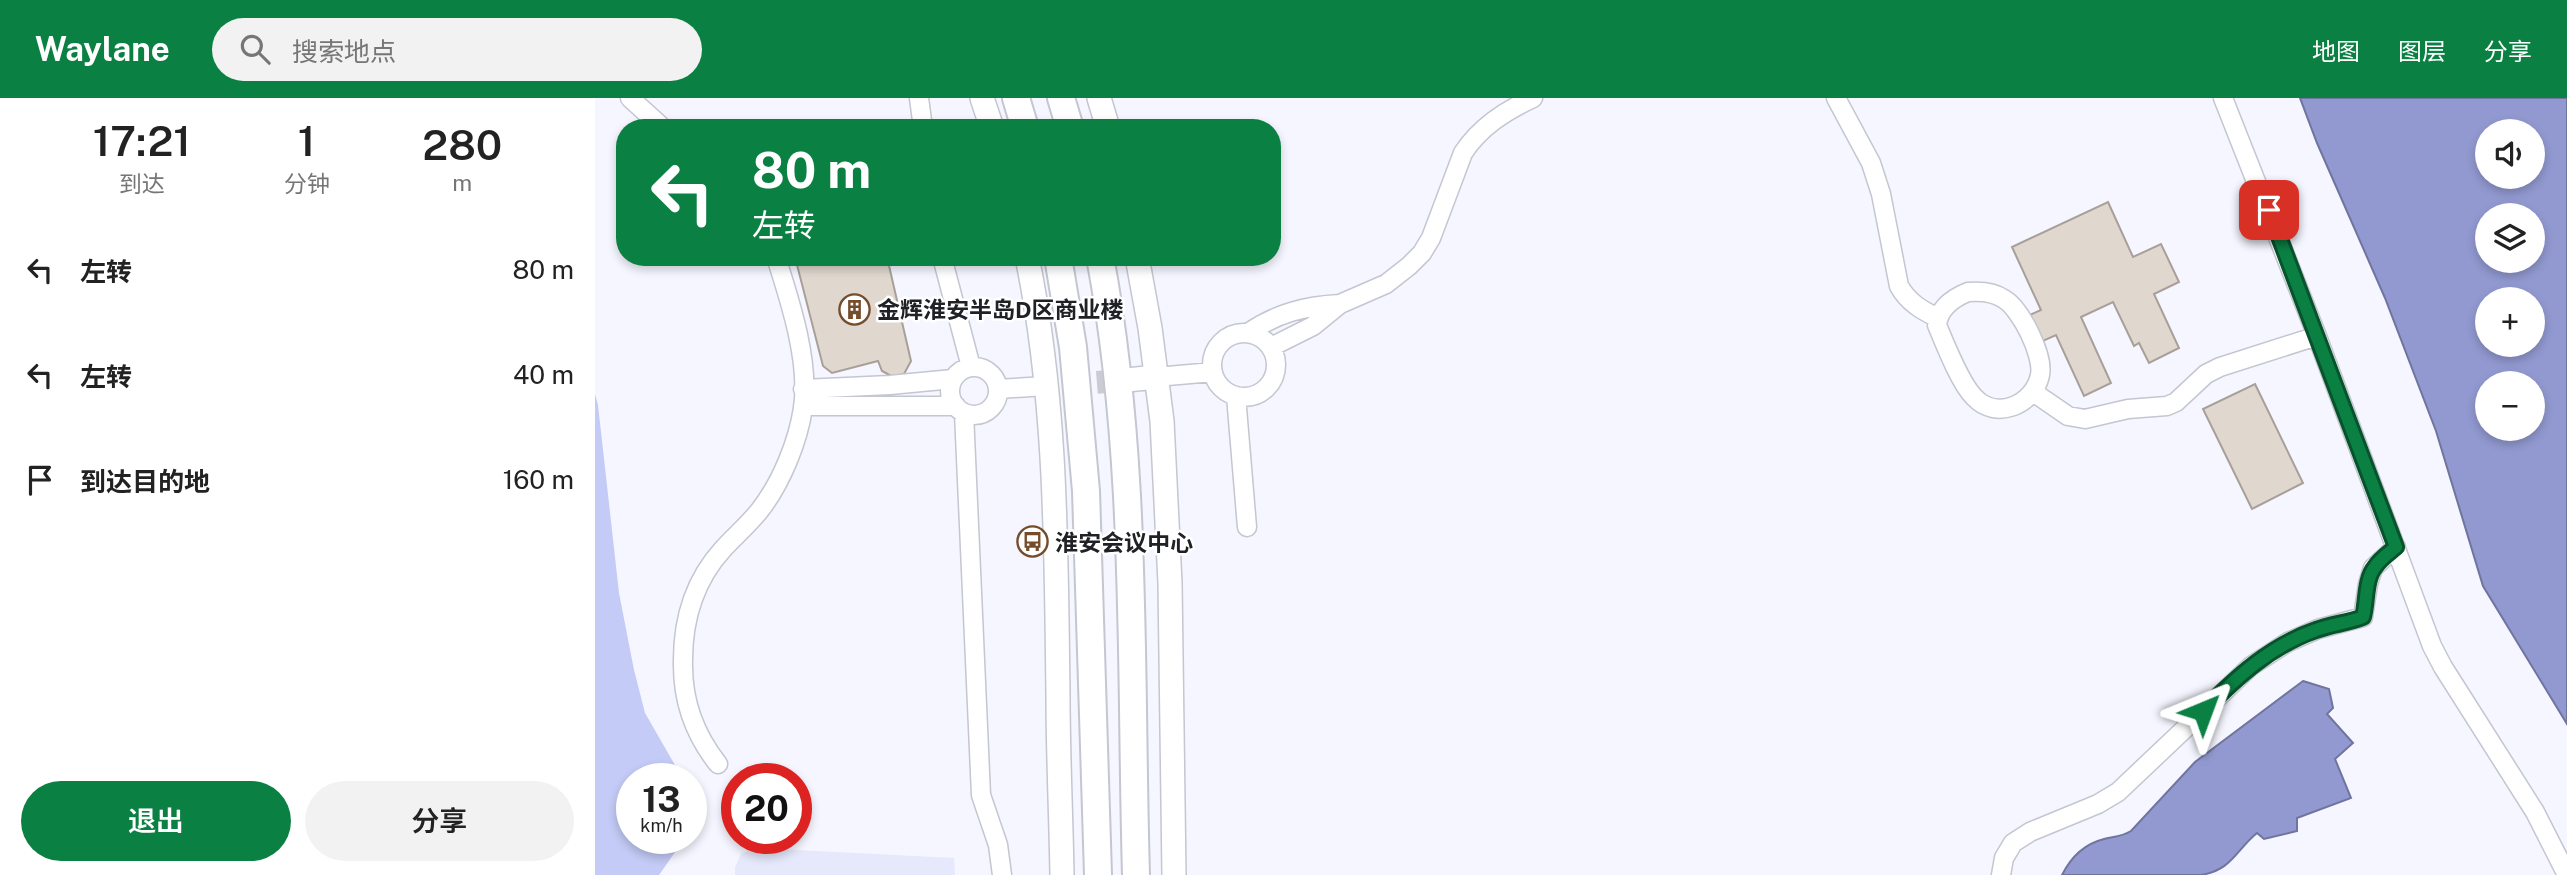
<!DOCTYPE html>
<html lang="zh">
<meta charset="utf-8">
<style>
:root{--surface:#fff;--page:#f2f2f2;--text:#222;--muted:#767676;--accent:#0b8043}
body{margin:0;font-family:"Public Sans","Noto Sans SC",sans-serif;background:var(--page);color:var(--text);height:100vh;display:flex;flex-direction:column;font-size:26px;white-space:nowrap}
*{box-sizing:border-box;margin:0}
p{font-size:23px;color:var(--muted)}
.icon{flex:none;width:38px;height:38px;fill:none;stroke:currentColor;stroke-width:2;stroke-linecap:round;stroke-linejoin:round}
.map{position:relative;flex:1;overflow:hidden}
.sheet{display:flex;flex-direction:column;background:var(--surface);width:595px}
.sheet>*{flex:none}
.banner{position:absolute;left:21px;top:21px;width:665px;height:147px;border-radius:28px;box-shadow:0 4px 10px #0003;background:#0b8043;color:#fff;overflow:hidden}
.tools{position:absolute;left:1880px;top:21px;display:grid;gap:14px}
.tools a{display:grid;place-items:center;width:70px;height:70px;border-radius:50%;background:var(--surface);box-shadow:0 4px 10px #0003;font-size:35px}
.speed{position:absolute;left:21px;top:665px;display:flex;gap:14px;font-size:35px;font-weight:700;text-align:center}
.speed>*{display:grid;place-content:center;width:91px;height:91px;border-radius:50%;background:var(--surface);box-shadow:0 4px 10px #0003;line-height:1}
.speed small{font-size:18px;font-weight:400}
.speed .limit{border:10px solid #d22;background:#fff;color:#111}
.pin{position:absolute;display:grid;place-items:center;width:60px;height:60px;color:#fff;margin:-30px;border-radius:14px;box-shadow:0 4px 10px #0006}
.me{position:absolute;width:77px;margin:-38px;rotate:44deg;stroke-linejoin:round;filter:drop-shadow(0 0 5px #0008)}
.turn{display:flex;align-items:center;gap:24px;height:147px;padding:0 21px;font-size:32px}
.turn .icon{width:91px;height:91px;stroke-width:2.5}
.turn b{display:block;font-size:49px;line-height:60px}
.eta{display:flex;justify-content:space-evenly;align-items:center;height:119px;text-align:center}
.eta b{font-size:42px;font-weight:600;line-height:49px}
.primary-button{display:flex;gap:14px;margin-top:auto;padding:14px 21px}
.primary-button a{flex:1;height:80px;border-radius:42px;background:var(--accent);color:#fff;font-size:28px;font-weight:600;line-height:80px;text-align:center}
.primary-button a+a{background:var(--page);color:var(--text)}
ul{padding:0;list-style:none}
li{display:flex;align-items:center;gap:21px;height:105px;padding:0 21px}
li div{flex:1}
li b{display:block;font-size:26px}
li em{font-style:normal}
header{display:flex;align-items:center;gap:42px;box-sizing:border-box;height:98px;padding:0 35px;background:var(--accent);color:#fff}
header strong{font-size:33px}
nav{display:flex;gap:38px;margin-inline-start:auto;font-size:24px}
.search{width:490px;height:63px;background:var(--page);display:flex;align-items:center;gap:18px;box-sizing:border-box;padding:0 24px;border-radius:38px;color:var(--muted);font-size:26px}
main{display:flex;flex:1;min-height:0}
.map>svg:first-child{display:block}
.built{fill:#e6e9fb}
.green{fill:#c3cbf6}
.water{fill:#9199d0;stroke:#6f759d;stroke-width:2;fill-rule:evenodd}
.building{fill:#e0d7cf;stroke:#a89f99;stroke-width:2}
.lines{fill:none;stroke-linecap:round;stroke-linejoin:round}
.major-tunnel{stroke:#cacbd3;stroke-width:23;stroke-dasharray:23 11;stroke-linecap:butt}
.minor-casing{stroke:#c4c6d0;stroke-width:21}
.major-casing{stroke:#c4c6d0;stroke-width:26}
.highway-casing{stroke:#c4c6d0;stroke-width:30}
.minor{stroke:#fff;stroke-width:18}
.major{stroke:#fff;stroke-width:23}
.highway{stroke:#fff;stroke-width:26}
.route-casing{stroke:#07532c;stroke-width:18}
.route{stroke:#0b8043;stroke-width:12}
.labels{text-anchor:middle;dominant-baseline:central;stroke-width:5;stroke-linejoin:round;paint-order:stroke}
.poi-label{font-size:23px;font-weight:bold;fill:#202125;stroke:#fff;text-anchor:start}
</style>
<header>
<strong>Waylane</strong>
<div class="search"><svg class="icon" aria-label="search" viewBox="0 0 24 24"><circle cx="10" cy="10" r="6"/><path d="M15 15l6 6"/></svg>搜索地点</div>
<nav><a>地图</a><a>图层</a><a>分享</a></nav>
</header>
<main>
<section class="sheet">
<div class="eta">
<div><b>17:21</b><p>到达</p></div>
<div><b>1</b><p>分钟</p></div>
<div><b>280</b><p>m</p></div>
</div>
<ul>
<li><svg class="icon" aria-label="left" viewBox="0 0 24 24"><path d="M17 20v-9H6M10 6l-5 5 5 5"/></svg><div><b>左转</b></div><em>80 m</em></li>
<li><svg class="icon" aria-label="left" viewBox="0 0 24 24"><path d="M17 20v-9H6M10 6l-5 5 5 5"/></svg><div><b>左转</b></div><em>40 m</em></li>
<li><svg class="icon" aria-label="arrive" viewBox="0 0 24 24"><path d="M6 21V4h12l-3 4 3 4H6"/></svg><div><b>到达目的地</b></div><em>160 m</em></li>
</ul>
<div class="primary-button"><a>退出</a><a>分享</a></div>
</section>
<div class="map">
<svg width="1972" height="777" viewBox="0 0 1972 777">
<rect width="100%" height="100%" fill="#f5f6ff"/>
<path class="built" d="M160,750L359,760L360,777H140V769L146,756Z"/>
<path class="green" d="M0,296L3,307L24,495L39,572L50,615L88,681H37V740H90L64,777H0Z"/>
<path class="water" d="M1705,0H1972V626L1888,488L1841,333L1790,200L1722,45ZM1892,33H1937V79H1892ZM1892,117H1937V163H1892ZM1892,201H1937V247H1892ZM1892,285H1937V331H1892Z
M1708,583L1734,591L1738,610L1732,616L1758,645L1740,661L1756,700L1702,720V733L1669,741L1662,735C1641,752 1637,772 1606,777H1467C1476,759 1489,746 1509,741C1520,738 1526,739 1536,733L1600,664Z"/>
<path class="building" d="M1513,104L1538,159L1566,146L1584,184L1559,196L1584,250L1554,265L1544,245L1539,248L1518,204L1486,219L1516,285L1489,298L1461,237L1432,250L1419,224L1446,212L1417,149Z
M200,159H292L316,263L309,276L298,279L287,273L283,263L237,275L228,268Z
M1660,286L1708,385L1657,411L1608,311Z"/>
<g class="lines">
<path class="major-tunnel" d="M468,287L532,282"/>
<defs>
<path id="minor" d="M35,0L68,30
M324,0L328,30
M1241,0L1276,65L1286,96L1304,188C1313,204 1326,212 1343,220
M1628,0L1722,238L1837,548L1848,569L1940,714L1972,777
M347,159L376,269
M1373,194C1385,193 1399,194 1409,201C1426,211 1449,258 1445,277C1439,307 1401,323 1379,299C1365,285 1350,246 1342,227C1344,210 1358,200 1373,194Z
M653,235C682,215 710,208 745,206
M617 267a32 32 0 1 1 64 0a32 32 0 1 1-64 0Z
M676,249L718,228L745,206L791,186L814,168L827,155L836,140L868,55C885,29 910,13 938,0
M355 293a24 24 0 1 1 48 0a24 24 0 1 1-48 0Z
M561,279L618,274
M208,291L295,287L358,281
M403,291L451,288
M1438,294L1473,318L1490,321L1533,311L1572,308L1581,304L1611,276L1625,269L1722,238
M641,298L652,429
M208,308H361
M369,315L386,697L403,747L407,777
M123,666C100,637 88,605 88,568C87,524 98,484 128,451C140,438 154,426 165,412C186,385 203,344 208,310C215,264 195,203 181,159
M1406,777L1409,760L1418,745L1435,734L1503,706L1523,694L1656,568L1693,544L1723,531L1768,519L1773,486L1778,470L1801,449"/>
<path id="major" d="M387,0L397,30
M504,0L513,30
M432,159C462,304 461,450 463,597C463,657 466,717 467,777
M542,159L555,230L567,323L575,485L579,777
M532,282L561,279"/>
<path id="highway" d="M421,0L430,30
M466,0L475,30
M463,159L478,249L491,393L503,777
M505,159C543,361 535,572 541,777"/>
</defs>
<use href="#minor" class="minor-casing"/>
<use href="#major" class="major-casing"/>
<use href="#highway" class="highway-casing"/>
<use href="#minor" class="minor"/>
<use href="#major" class="major"/>
<use href="#highway" class="highway"/>
</g>
<g class="lines">
<defs>
<path id="route" d="M1608,613C1642,579 1675,548 1721,532C1737,526 1753,525 1768,519C1772,504 1770,481 1780,469C1785,461 1794,455 1801,449L1674,112"/>
</defs>
<use href="#route" class="route-casing"/>
<use href="#route" class="route"/>
</g>
<defs>
<symbol id="building-ring" viewBox="-11 -11 22 22"><circle r="9.5" fill="#fff" stroke="#744d2b" stroke-width="1.5"/><path d="M-4-6H4V6H1V3H-1V6H-4ZM-2.5-4.3h1.7v1.8h-1.7ZM.8-4.3h1.7v1.8H.8ZM-2.5-1h1.7V.8h-1.7ZM.8-1h1.7V.8H.8Z" fill="#744d2b"/></symbol>
<symbol id="bus-ring" viewBox="-11 -11 22 22"><circle r="9.5" fill="#fff" stroke="#744d2b" stroke-width="1.5"/><path d="M-5-6H5V4H4V6H2V4H-2V6H-4V4H-5ZM-3.5-4V0h7V-4ZM-3.5 1.2v1.5H-2V1.2ZM2 1.2v1.5H3.5V1.2Z" fill="#744d2b"/></symbol>
</defs>
<g fill-rule="evenodd">
<use href="#building-ring" x="242" y="194" width="35" height="35"/>
<use href="#bus-ring" x="420" y="426" width="35" height="35"/>
</g>
<g class="labels">
<g class="poi-label">
<text x="282" y="211">金辉淮安半岛D区商业楼</text>
<text x="460" y="444">淮安会议中心</text>
</g>
</g>
</svg>
<div class="tools">
<a><svg class="icon" aria-label="sound" viewBox="0 0 24 24"><path d="M4 9h4l5-4v14l-5-4H4zM17 9q2 3 0 6"/></svg></a>
<a><svg class="icon" aria-label="layers" viewBox="0 0 24 24"><path d="M12 4l9 5-9 5-9-5zM3 14l9 5 9-5"/></svg></a>
<a>+</a>
<a>−</a>
</div>
<div class="speed"><div>13<small>km/h</small></div><div class="limit">20</div></div>
<div class="pin" style="left:1674px;top:112px;background:#d93025"><svg class="icon" aria-label="arrive" viewBox="0 0 24 24"><path d="M6 21V4h12l-3 4 3 4H6"/></svg></div>
<svg class="me" style="left:1608px;top:613px" viewBox="-20 -20 40 40"><path d="M0-17L14 15 0 8-14 15z" fill="#0b8043" stroke="#fff" stroke-width="4"/></svg>
<div class="banner">
<div class="turn"><svg class="icon" aria-label="left" viewBox="0 0 24 24"><path d="M17 20v-9H6M10 6l-5 5 5 5"/></svg><div><b>80 m</b>左转</div></div>
</div>
</div>
</main>
